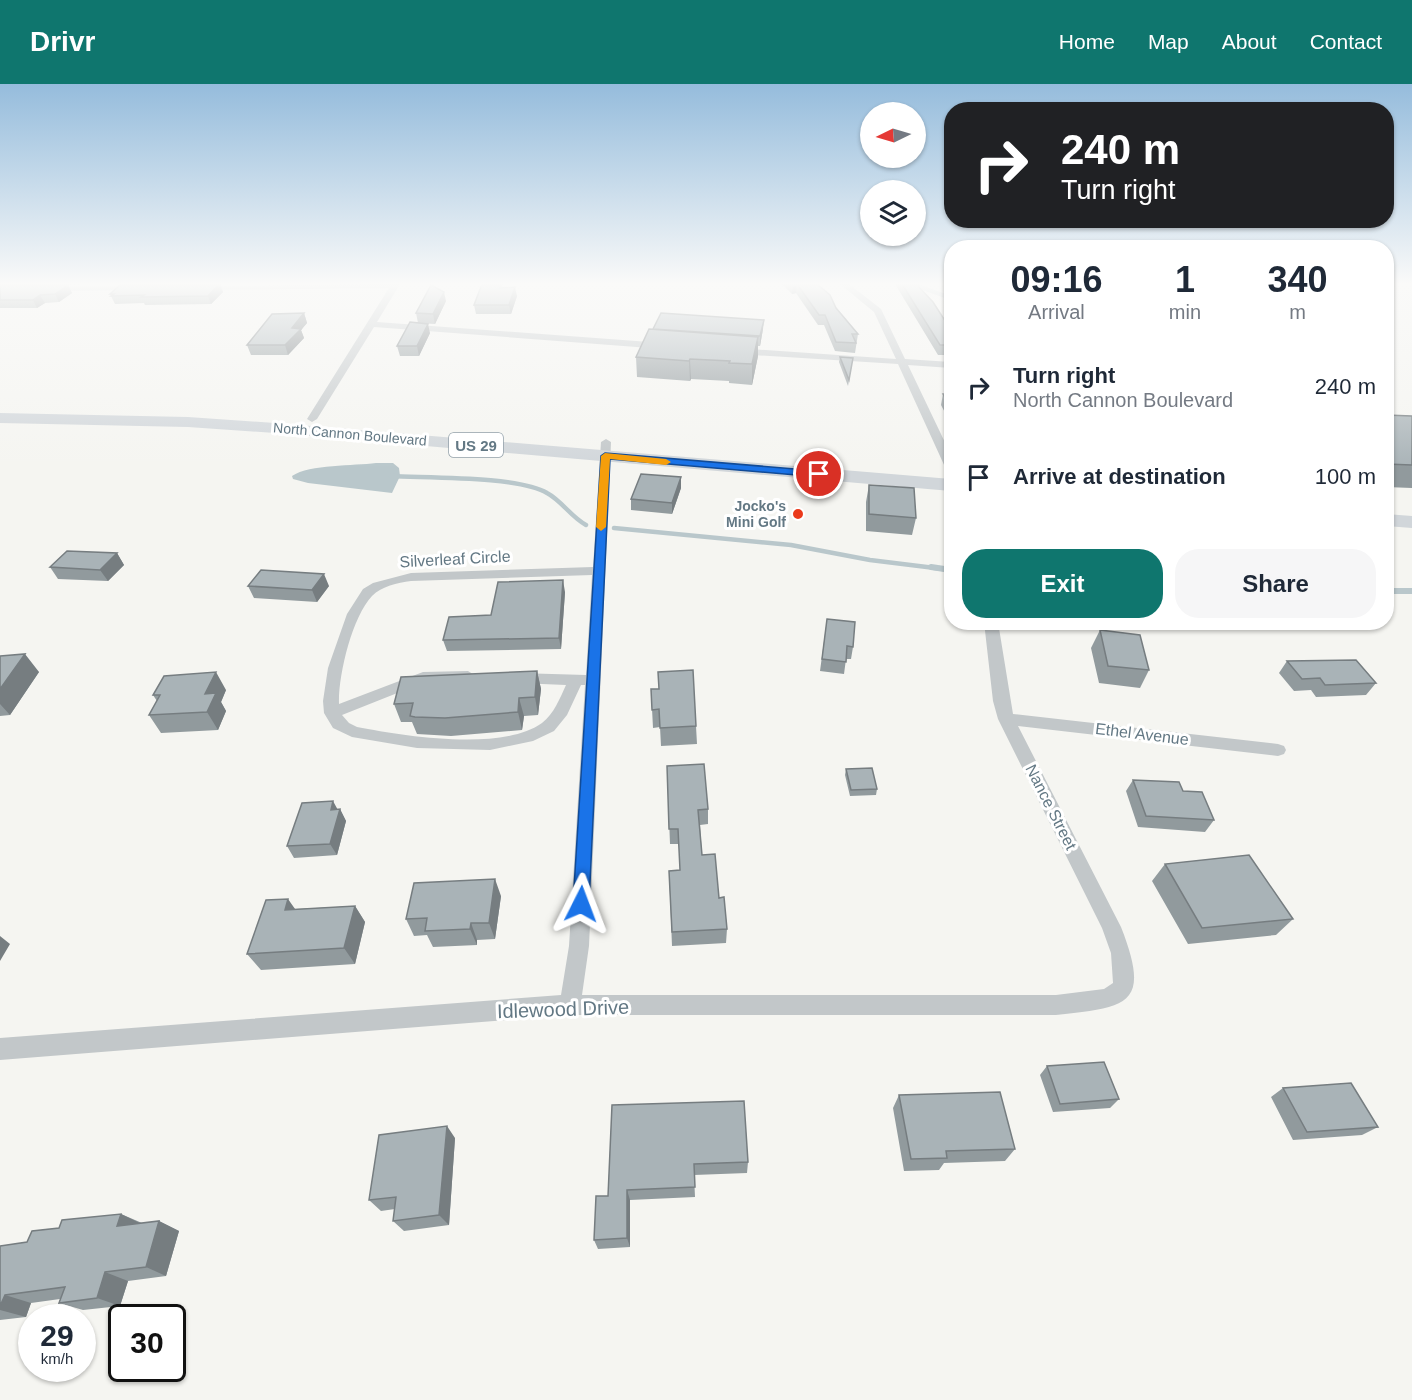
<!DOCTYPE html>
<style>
:root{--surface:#fff;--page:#f6f6f7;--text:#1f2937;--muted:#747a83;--accent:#0f766e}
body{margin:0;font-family:Arial,sans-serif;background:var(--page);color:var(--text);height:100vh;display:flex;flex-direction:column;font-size:22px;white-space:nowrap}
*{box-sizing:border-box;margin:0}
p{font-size:20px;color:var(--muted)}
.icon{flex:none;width:33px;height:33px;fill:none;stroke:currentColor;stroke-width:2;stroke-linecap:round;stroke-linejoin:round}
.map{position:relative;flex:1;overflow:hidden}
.drawer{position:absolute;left:944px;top:156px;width:450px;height:390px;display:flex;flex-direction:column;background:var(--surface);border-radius:24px;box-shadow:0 2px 4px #0004}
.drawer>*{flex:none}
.top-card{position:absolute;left:944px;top:18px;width:450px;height:126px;border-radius:24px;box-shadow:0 2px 4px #0004;background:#202124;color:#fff;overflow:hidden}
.needle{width:39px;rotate:265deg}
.buttons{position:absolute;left:860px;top:18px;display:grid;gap:12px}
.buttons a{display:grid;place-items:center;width:66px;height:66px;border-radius:50%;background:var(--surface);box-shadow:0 2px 4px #0004;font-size:30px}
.speed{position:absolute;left:18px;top:1220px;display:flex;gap:12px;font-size:30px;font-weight:700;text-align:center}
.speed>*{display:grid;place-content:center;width:78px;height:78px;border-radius:50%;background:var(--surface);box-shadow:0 2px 4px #0004;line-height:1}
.speed small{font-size:15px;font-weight:400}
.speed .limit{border:3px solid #111;border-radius:9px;background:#fff;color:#111}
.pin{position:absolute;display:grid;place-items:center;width:51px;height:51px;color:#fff;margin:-26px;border:3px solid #fff;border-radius:50%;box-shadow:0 2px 6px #0007}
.me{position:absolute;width:66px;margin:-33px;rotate:3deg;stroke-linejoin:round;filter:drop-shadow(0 0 4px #0008)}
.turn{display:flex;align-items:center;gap:21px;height:126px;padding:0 18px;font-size:27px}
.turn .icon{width:78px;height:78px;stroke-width:2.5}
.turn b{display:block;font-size:42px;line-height:51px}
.eta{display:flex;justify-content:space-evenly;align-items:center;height:102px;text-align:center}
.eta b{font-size:36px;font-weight:700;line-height:42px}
.action{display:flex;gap:12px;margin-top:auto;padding:12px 18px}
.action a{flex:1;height:69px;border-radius:24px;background:var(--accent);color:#fff;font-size:24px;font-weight:700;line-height:69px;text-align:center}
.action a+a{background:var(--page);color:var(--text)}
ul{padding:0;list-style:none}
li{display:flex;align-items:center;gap:18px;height:90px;padding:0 18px}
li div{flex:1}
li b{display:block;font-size:22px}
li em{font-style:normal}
header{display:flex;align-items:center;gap:36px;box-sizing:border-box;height:84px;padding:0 30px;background:var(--accent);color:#fff}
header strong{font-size:28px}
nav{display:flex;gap:33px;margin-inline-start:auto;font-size:21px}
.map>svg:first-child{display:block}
.water{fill:#b9c7cb}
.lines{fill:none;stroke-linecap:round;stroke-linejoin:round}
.stream-far2{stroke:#b9c7cb;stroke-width:4}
.stream-far1{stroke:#b9c7cb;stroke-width:4.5}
.stream{stroke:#b9c7cb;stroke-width:6}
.street{fill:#c2c7c9;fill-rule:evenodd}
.primary{fill:#d1d6da;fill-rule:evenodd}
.wall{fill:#919a9d}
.shaded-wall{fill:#767d80}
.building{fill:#a9b3b7;stroke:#767d80;stroke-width:1.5}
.route{fill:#1a73e8;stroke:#114b97;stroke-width:1.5}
.slow{fill:#f59e0b}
.poi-dot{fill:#eb3a1b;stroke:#fff;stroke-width:2}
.labels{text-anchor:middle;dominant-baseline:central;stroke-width:6;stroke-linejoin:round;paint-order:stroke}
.far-street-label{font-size:14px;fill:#637884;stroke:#fff}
.far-poi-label{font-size:14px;font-weight:bold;fill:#637884;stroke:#fff;text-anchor:end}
.shield{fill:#fff;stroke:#92a0a9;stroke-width:1.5}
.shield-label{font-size:15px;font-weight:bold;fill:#637884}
.street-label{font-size:16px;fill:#637884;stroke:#fff}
.near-street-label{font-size:20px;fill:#637884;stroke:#fff}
</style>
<header>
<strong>Drivr</strong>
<nav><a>Home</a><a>Map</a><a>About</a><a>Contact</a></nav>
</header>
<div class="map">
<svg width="1412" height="1316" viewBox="0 0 1412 1316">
<rect width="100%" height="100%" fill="#f5f5f1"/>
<path class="water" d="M376,379H393L399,384L400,392L392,409L308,399L293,395L292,392C310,380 354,382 376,379Z"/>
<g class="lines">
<path class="stream-far2" d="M912,200L951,214"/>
<path class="stream-far1" d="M391,392C428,394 518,392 547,409C562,417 571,433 586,441
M614,444L791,461L870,476L943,485"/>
<path class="stream" d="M931,483L951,486
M1386,507H1412"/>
<path class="street" d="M400,200L377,238L663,259L667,262L663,265L374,243L317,335L312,338L307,335L389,204L201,206L197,204L201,202Z
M840,200H849L881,225L905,275L951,278V284L908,281L951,371V386L945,383L898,280L736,270L731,267L736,264L896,275L874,228Z
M139,202H142V206L48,207L44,205L48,203Z
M606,355L611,358L589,862L582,911H1056L1104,905L1113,899L1111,869L1102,844L998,635L993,617L984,538H998L1013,630L1278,660L1284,662L1286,666L1284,670L1278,672L1018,642L1121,843C1152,922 1127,923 1056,931H570L0,976V954L561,911L569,862L585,601H581L567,631L554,647L533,657L490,666L417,664L352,653L333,644L324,629L323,617L328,584L347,530L363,505L373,499L411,489L593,483L601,358ZM592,491L586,591L518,589L510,594L518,599L566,601C560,614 554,630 542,639C501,668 405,652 357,643L349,639L342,631L425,598L468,597L476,592L468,587L423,588L339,620C338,592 352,533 372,512C382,502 397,499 411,497Z"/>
<path class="primary" d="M0,329L188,333L275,339L951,395V407L275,349L188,343L0,339Z
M1386,430L1412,432V444L1386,442Z"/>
</g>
<path class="wall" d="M0,200H95L0,201Z
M220,200L223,208L211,220L145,221L144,219L115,220L110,210Z
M782,200H817L858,250L855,269L835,267L824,241H818L796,209L792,210Z
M895,200H916L951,246V271H938Z
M0,201H68L72,209L59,218L45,219L37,224H0Z
M504,204L517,212L511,230H476L474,221Z
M446,217L435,240L418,239L416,229Z
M304,229L307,239L301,246L304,254L288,271H251L247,261Z
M763,245L760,262H758V272L752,301L729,299V297L691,295L690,297L637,293L636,273Z
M430,249L419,272H400L397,262Z
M840,273L853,274L848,302L839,278Z
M943,310H951V340L941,321Z
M1386,331L1412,332V404L1386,403Z
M681,393V404L672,430L631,426V415Z
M869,401L916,434L912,451L866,447V418Z
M117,469L124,481L108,497L58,495L50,483Z
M248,502H329L317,518L254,514Z
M565,508L561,565L447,567L443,556L491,531Z
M827,535L853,563L851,575H846L844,590L820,587Z
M1100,546L1149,586L1140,604L1099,599L1091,564Z
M0,572L39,588L10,631L0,632Z
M1287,577L1376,599L1366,611L1316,613L1311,606L1294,607L1279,589Z
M537,587L541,605L538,631L524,632L522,646L451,652L417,650L412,638H401L394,620Z
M651,605L696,642L697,660L661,662L660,643L653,644Z
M226,606L221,618L226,627L218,646L161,649L149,631L157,617L153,611Z
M667,682L708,725V740L700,741L702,771L719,814L727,845L726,859L672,862L669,787L680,786L679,760H670Z
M846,685L877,705L876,711L850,712L845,691Z
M1133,696L1183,707L1214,736L1205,748L1138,743L1126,707Z
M338,725H340L346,737L337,771L294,774L287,762Z
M1165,780L1293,835L1276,851L1188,860L1152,797Z
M501,812L495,855L477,856V861L433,863L427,851L414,852L406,835Z
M355,822L365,838L355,880L261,886L247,870L296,825Z
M1047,982L1119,1015L1110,1024L1053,1028L1040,991Z
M1283,1004L1378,1043L1362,1051L1293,1056L1271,1013Z
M899,1011L1015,1065L1005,1077L944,1079L939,1086L904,1087L893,1024Z
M612,1021L748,1078L747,1089L694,1091L695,1113L630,1116V1163L598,1165L594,1156L608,1112Z
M455,1054L449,1141L404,1147L393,1137L395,1125L381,1127L369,1116Z
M121,1130L142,1139L159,1137L179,1147L166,1192L128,1197L120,1222L83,1226L59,1219L60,1215L31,1219L26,1233L0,1236V1163L27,1158L59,1144Z"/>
<path class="shaded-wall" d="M220,200L223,208L211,220L208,212Z
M797,200L796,209L792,210L793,201Z
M68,201L72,209L59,218L55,210Z
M515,203L517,212L511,230L509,221Z
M444,208L446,217L435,240L433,230Z
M40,211L45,219L37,224L33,216Z
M304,229L307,239L301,246L304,254L288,271L285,261L292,244Z
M764,236L763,245L760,262V252Z
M428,240L430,249L419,272L417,262Z
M758,253V272L752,301V280Z
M690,275L691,295L690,297L689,277Z
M681,393V404L672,430V419Z
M117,469L124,481L108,497L100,486Z
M324,490L329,502L317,518L312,506Z
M563,496L565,508L561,565L559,554Z
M25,570L39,588L10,631L0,620V605Z
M537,587L541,605L538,631L535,613Z
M216,588L226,606L221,618L226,627L218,646L207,628L205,610Z
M519,614L524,632L522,646L518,628Z
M333,717L339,728L340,725L346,737L337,771L330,760L331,726Z
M495,795L501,812L495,855L489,839Z
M288,815L300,832L285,826Z
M355,822L365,838L355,880L344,864Z
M471,839L477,856V861L470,845Z
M0,852L10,860L0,877Z
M447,1042L455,1054L449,1141L439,1131Z
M627,1106L630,1116V1163L627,1154Z
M121,1130L142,1140L117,1142Z
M159,1137L179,1147L166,1192L146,1183Z
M105,1188L128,1197L120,1222L97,1214Z
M5,1211L31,1219L26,1233L0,1226V1222Z"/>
<path class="building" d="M121,200H219L208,212L141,213L144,211L111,212L114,210H110Z
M482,200H502L500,204L515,203L509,221H474Z
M793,200H817L830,211L836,224L858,250H852L856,259L836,258L825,231H819L797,200Z
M902,200H916L933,218L951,246V261H940Z
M0,201H68L55,210L40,211L33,216H0Z
M431,201L444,208L433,230L416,229Z
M304,229L292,244L301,245L285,261H247L272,230Z
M661,229L764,236L760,252L653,245Z
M410,238L428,240L417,262H397Z
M649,245L758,253L752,280L729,279L730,277L690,275L689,277L636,273Z
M840,273L853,274L849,296Z
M943,310H951V325Z
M1386,331L1412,332V381L1386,380Z
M641,390L681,393L672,419L631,415Z
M869,401L914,404L916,434L869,430Z
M67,467L117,469L100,486L50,483Z
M261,486L324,490L312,506L248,502Z
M563,496L559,554L443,556L449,533L491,531L498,498Z
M827,535L855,538L853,563L847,562L846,578L822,575Z
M1100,546L1140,551L1149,586L1108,582Z
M25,570L0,605V572Z
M1356,576L1376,599L1325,601L1320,594L1302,595L1287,577Z
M693,586L696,642L660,644L659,625L652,626L651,605H659L658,588Z
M537,587L535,613L519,614L518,628L445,634L415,633L410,632L413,619L394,620L401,593Z
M216,588L205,610L216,609L207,628L149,631L160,611H153L164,592Z
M704,680L708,725L698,726L702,771L715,770L719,814L724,813L727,845L672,848L669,787L680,786L678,745H669L667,682Z
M872,684L877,705L851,706L846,685Z
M1133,696L1179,698L1183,707L1202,708L1214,736L1146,732Z
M333,717L331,726L340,725L330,760L287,762L302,719Z
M1249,771L1293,835L1202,844L1165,780Z
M495,795L489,839H471L470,845L425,847L427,834L406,835L414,799Z
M288,815L285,826L355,822L344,864L247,870L266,816Z
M1104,978L1119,1015L1060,1020L1047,982Z
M1351,999L1378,1043L1307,1048L1283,1004Z
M1000,1008L1015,1065L946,1067L947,1074L911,1075L899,1011Z
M744,1017L748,1078L694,1080L695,1103L627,1106V1154L594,1156L596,1112H608L612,1021Z
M447,1042L439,1131L393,1137L396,1113L369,1116L379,1051Z
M121,1130L117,1142L159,1137L146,1183L105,1188L97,1214L59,1219L65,1203L5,1211L0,1222V1162L27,1158L32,1147L59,1144L62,1136Z"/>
<linearGradient id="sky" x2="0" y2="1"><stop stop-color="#95bcdc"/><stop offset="0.52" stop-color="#fafaf9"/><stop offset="1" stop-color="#fafaf9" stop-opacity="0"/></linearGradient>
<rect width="1412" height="384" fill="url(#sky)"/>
<path class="route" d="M605,369L819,387L824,390L819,393L610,375L589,820L587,825L581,827L576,825L573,820L601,372Z"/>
<path class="slow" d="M605,369L666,375L671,378L666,381L610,375L606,443L601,447L596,443L601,372Z"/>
<circle class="poi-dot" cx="798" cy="430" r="6"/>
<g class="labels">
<g class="far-street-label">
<text transform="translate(350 350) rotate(5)">North Cannon Boulevard</text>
</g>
<g class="far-poi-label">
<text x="786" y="422">Jocko's<tspan x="786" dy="16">Mini Golf</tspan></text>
</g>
<rect class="shield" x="449" y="349" width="54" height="24" rx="4.5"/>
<g class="shield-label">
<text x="476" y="361">US 29</text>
</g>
<g class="street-label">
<text transform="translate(455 475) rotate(-3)">Silverleaf Circle</text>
<text transform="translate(1142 650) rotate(7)">Ethel Avenue</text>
<text transform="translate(1051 723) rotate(63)">Nance Street</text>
</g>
<g class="near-street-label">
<text transform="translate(563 925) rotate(-2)">Idlewood Drive</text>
</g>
</g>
</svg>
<div class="buttons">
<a><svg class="needle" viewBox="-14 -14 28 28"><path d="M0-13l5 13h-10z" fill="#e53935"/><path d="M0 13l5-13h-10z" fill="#747a83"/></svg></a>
<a><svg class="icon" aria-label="layers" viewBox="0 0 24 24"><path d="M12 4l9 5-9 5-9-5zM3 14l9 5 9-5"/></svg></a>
</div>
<div class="speed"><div>29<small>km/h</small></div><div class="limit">30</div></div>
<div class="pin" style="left:819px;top:390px;background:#d93025"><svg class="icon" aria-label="arrive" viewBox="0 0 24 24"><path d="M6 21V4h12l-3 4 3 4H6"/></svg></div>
<svg class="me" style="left:581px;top:820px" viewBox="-20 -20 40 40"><path d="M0-17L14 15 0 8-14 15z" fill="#1a73e8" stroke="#fff" stroke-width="4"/></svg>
<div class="top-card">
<div class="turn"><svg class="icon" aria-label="right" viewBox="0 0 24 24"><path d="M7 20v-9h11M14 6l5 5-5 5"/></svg><div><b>240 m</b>Turn right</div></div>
</div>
<section class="drawer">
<div class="eta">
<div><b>09:16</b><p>Arrival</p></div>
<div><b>1</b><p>min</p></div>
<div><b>340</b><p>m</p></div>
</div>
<ul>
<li><svg class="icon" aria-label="right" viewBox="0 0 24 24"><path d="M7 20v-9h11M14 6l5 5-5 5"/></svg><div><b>Turn right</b><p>North Cannon Boulevard</p></div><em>240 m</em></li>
<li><svg class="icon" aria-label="arrive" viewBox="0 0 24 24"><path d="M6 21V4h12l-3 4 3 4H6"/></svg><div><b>Arrive at destination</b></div><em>100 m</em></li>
</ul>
<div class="action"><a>Exit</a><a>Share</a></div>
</section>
</div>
